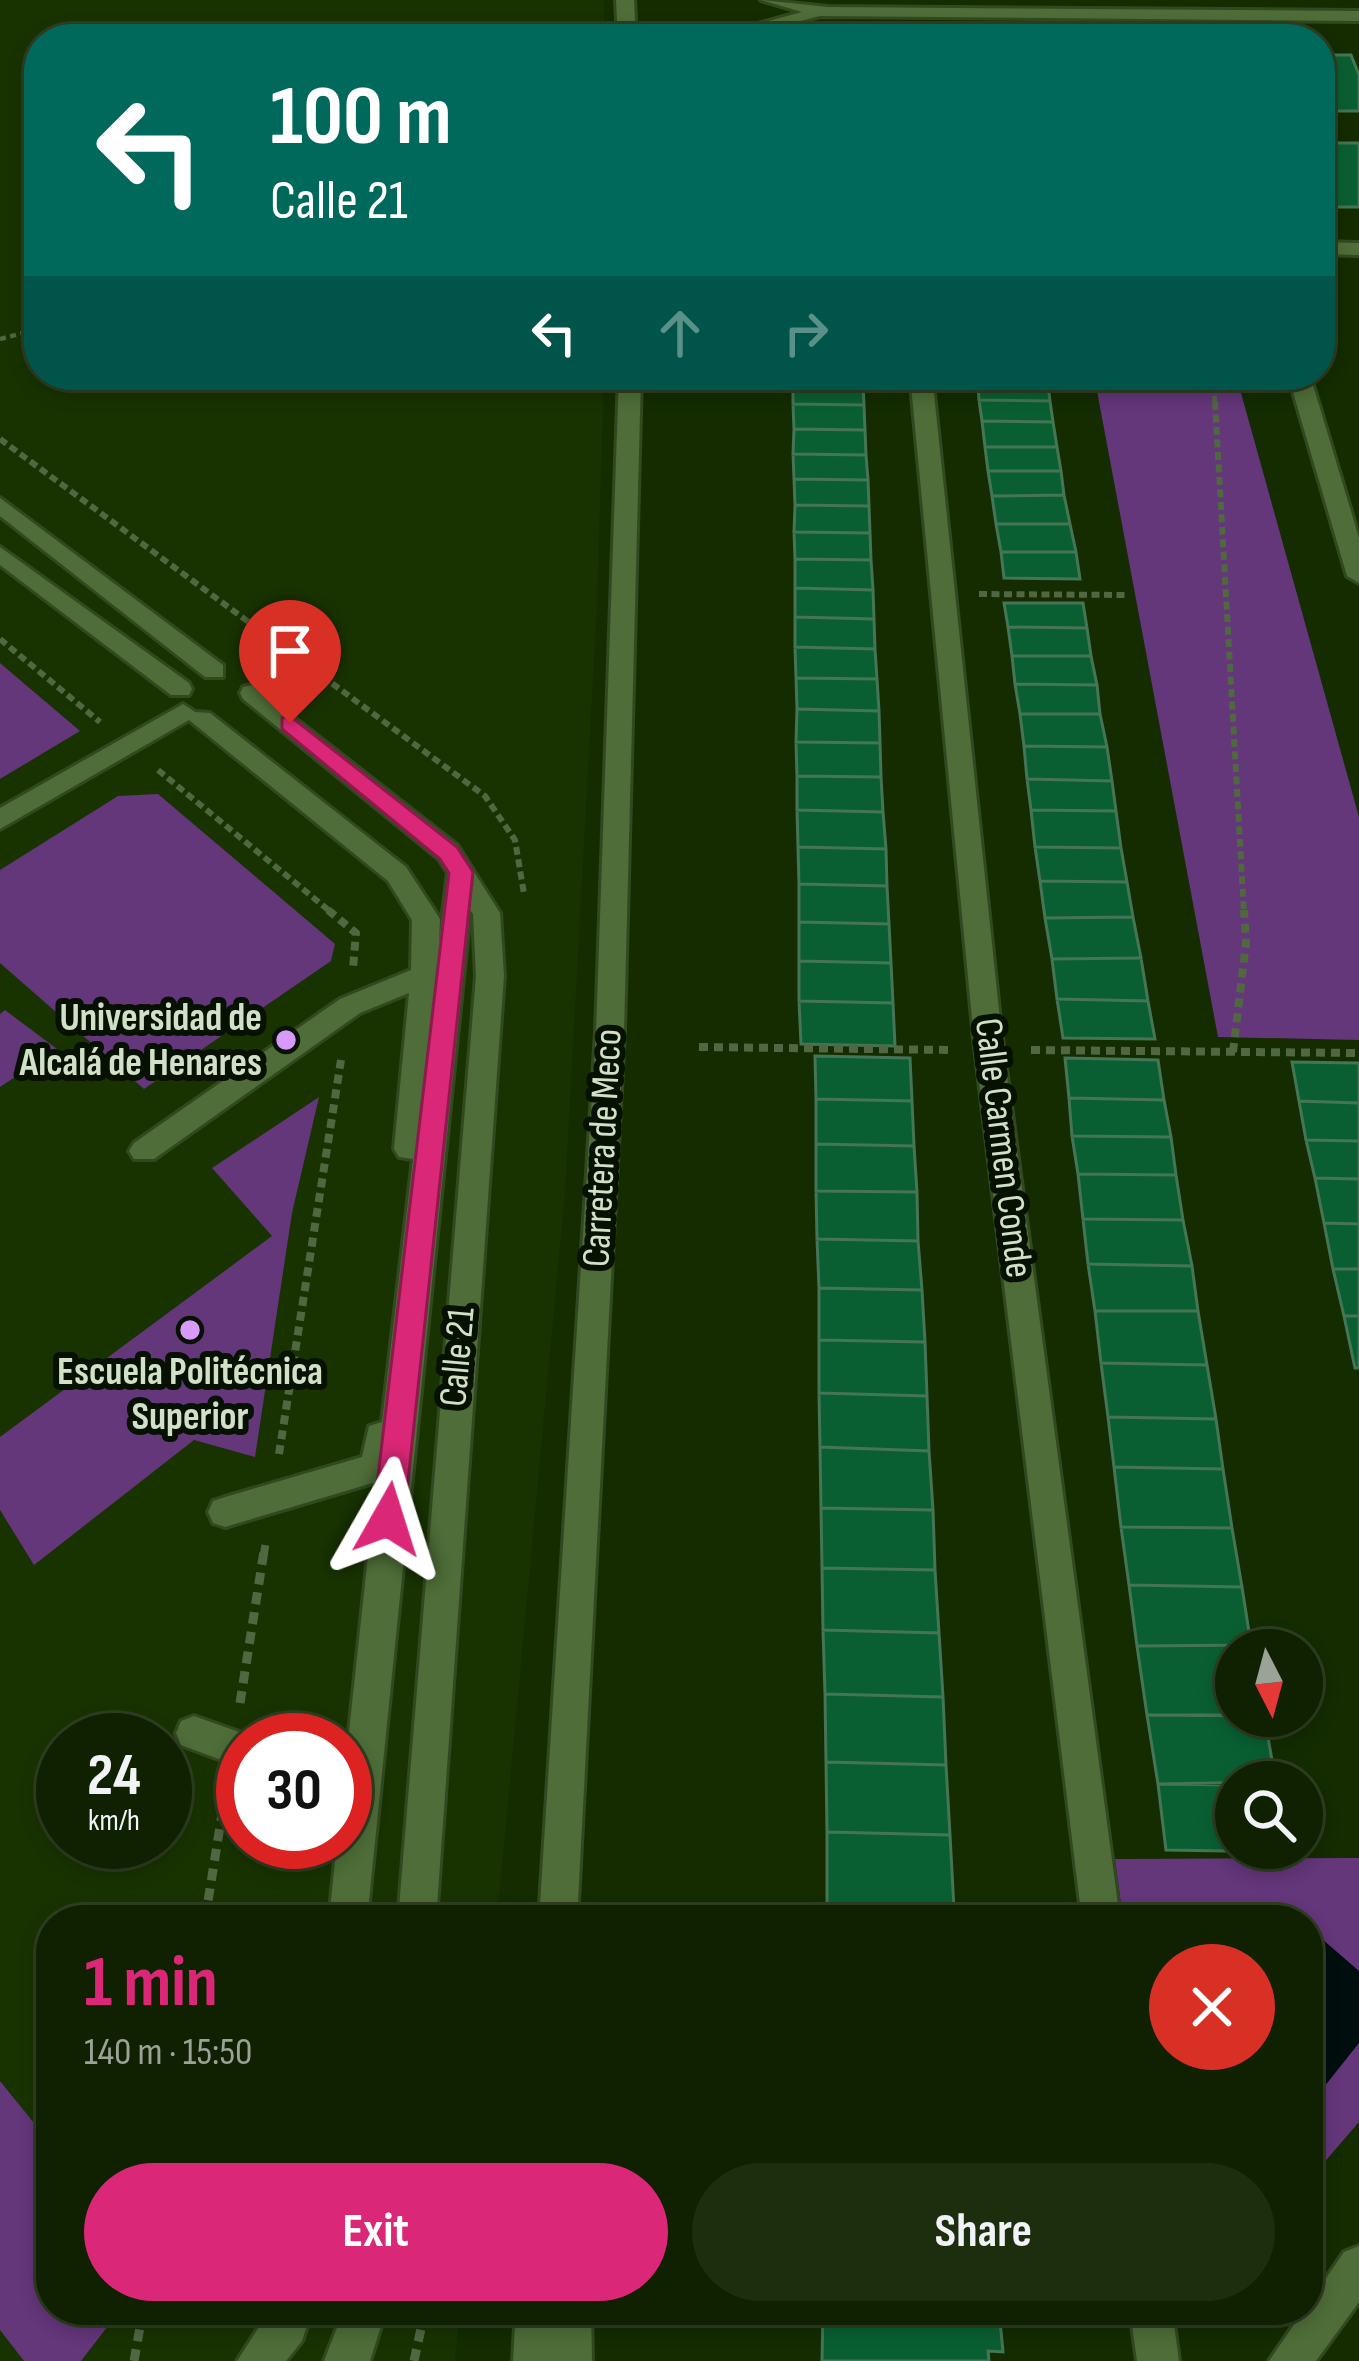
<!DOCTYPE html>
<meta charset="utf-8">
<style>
:root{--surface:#0f2100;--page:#1d2e0f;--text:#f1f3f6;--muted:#9ba399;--line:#2f3e22;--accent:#db2777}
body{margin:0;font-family:"Sofia Sans Condensed",sans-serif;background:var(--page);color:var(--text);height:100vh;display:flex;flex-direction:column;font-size:45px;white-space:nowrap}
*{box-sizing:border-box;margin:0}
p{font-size:39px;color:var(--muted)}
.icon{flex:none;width:66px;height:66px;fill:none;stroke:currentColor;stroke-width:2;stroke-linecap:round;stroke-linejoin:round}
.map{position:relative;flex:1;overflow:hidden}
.side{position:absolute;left:36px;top:1905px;width:1287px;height:420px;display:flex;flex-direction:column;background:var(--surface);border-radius:48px;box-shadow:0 6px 18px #0003,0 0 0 3px var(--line)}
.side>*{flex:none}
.banner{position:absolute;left:24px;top:24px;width:1311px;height:366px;border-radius:48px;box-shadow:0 6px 18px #0003,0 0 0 3px var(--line);background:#00695c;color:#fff;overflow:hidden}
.needle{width:78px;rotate:174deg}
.fabs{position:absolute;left:1215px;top:1629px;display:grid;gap:24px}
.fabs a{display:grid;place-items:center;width:108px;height:108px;border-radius:50%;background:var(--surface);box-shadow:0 6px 18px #0003,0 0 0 3px var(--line);font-size:60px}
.speed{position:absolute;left:36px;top:1713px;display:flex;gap:24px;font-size:60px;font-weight:700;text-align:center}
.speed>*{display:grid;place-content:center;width:156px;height:156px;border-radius:50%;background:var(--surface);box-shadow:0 6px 18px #0003,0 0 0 3px var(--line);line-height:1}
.speed small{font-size:30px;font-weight:400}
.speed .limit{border:18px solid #d22;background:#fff;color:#111}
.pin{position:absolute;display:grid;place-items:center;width:102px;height:102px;color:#fff;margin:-123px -51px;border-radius:50% 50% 50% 0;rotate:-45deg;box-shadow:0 0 12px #0007}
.pin .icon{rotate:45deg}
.me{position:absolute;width:132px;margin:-66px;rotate:6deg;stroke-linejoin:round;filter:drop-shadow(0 0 9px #0008)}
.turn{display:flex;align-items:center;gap:42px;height:252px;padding:0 48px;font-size:54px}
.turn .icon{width:156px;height:156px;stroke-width:2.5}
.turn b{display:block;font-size:84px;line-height:102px}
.lanes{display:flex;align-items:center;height:114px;padding:0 48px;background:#0003;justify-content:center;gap:60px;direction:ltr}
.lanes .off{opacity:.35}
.round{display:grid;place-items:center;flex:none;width:126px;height:126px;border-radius:63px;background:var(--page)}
.overview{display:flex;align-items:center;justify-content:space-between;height:204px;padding:0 48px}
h1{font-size:72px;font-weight:700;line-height:90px;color:var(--accent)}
.button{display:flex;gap:24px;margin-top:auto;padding:24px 48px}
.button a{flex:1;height:138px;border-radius:72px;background:var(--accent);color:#fff;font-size:48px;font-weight:700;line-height:138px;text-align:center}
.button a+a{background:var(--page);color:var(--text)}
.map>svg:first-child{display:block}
.built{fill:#183300;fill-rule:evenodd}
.green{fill:#64367a}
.water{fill:#000e0e}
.building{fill:#095f32;stroke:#447554;stroke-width:3}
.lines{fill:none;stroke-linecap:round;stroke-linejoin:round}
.minor-casing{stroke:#324920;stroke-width:6}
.path-far3{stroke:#516741;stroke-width:4.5;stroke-dasharray:6 4.5;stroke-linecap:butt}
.path-far2{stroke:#516741;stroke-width:6;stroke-dasharray:8 4.5;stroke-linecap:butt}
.path-far1{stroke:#516741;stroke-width:8;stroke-dasharray:9 6;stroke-linecap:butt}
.path{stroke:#516741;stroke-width:9;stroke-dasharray:12 8;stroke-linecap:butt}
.minor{fill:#4e6d38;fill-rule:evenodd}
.route{fill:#db2777;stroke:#8e194d;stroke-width:3}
.poi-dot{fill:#d89af8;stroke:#071102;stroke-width:4.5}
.labels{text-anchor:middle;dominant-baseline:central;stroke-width:12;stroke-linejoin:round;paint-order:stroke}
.poi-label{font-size:39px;font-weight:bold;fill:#d1e1c8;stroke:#071102;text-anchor:end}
.street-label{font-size:39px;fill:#d1e1c8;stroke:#071102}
</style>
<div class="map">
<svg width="1359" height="2361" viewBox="0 0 1359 2361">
<rect width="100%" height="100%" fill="#142c00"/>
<path class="built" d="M0,0H604V39H39V375H604L597,605L565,1193L497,1920H51V2310H460L455,2361H0ZM63,1740H165V1842H63ZM243,1740H345V1842H243Z"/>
<path class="green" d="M1094,375H1236L1359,817V1040L1218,1037Z
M0,663L80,731L0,779Z
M158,794L335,944L331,961L144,1089L0,963V870L118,796Z
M5,1010L57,1049L0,1087V1014Z
M319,1097L292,1213L255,1457L194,1440L34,1565L0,1510V1437L272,1236L212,1168Z
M1359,1858V2122L1308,2181V1920H1123L1115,1859Z
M0,2081L51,2144V2310H112L111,2322L81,2361H24L0,2330Z"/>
<path class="water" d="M1322,1939L1359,1971V2043L1308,2107V1956Z"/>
<path class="building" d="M867,30L1035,31L1037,39H867Z
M1320,55H1351L1359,75V111H1320Z
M1320,143H1359V207H1320Z
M793,375H863V382L793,381Z
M977,376L1047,377L1050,401L979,400Z
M793,381L863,382L864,405L793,404Z
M979,400L1050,401L1053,422L982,421Z
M793,404L864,405L865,430L794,429Z
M982,421L1053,422L1057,447H985Z
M794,429L865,430L866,455L793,454Z
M985,447H1057L1061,471H988Z
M793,454L866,455L868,480L794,479Z
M988,471H1061L1064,495L992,496Z
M794,479L868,480L869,506L795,505Z
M1064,495L1070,524H996L992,496Z
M795,505L869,506L870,533L794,532Z
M996,524H1070L1076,552H1001Z
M794,532L870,533L871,560L795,559Z
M1001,552H1076L1080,579L1004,578Z
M795,559L871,560L873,590L795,588Z
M795,588L873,590L874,619L795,617Z
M1004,603H1083L1087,628L1008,627Z
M795,617L874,619L875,649L795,647Z
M1008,627L1087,628L1091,656H1012Z
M795,647L875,649L877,679L796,678Z
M1012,656H1091L1097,685L1015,684Z
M796,678L877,679L879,711L797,709Z
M1015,684L1097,685L1100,714H1020Z
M797,709L879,711L880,743L796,742Z
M1020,714H1100L1107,747L1024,746Z
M796,742L880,743L881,777L797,776Z
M1024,746L1107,747L1112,781L1027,779Z
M797,776L881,777L883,812L797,810Z
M1027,779L1112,781L1116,811L1031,810Z
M797,810L883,812L886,849L798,847Z
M1031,810L1116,811L1121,848L1035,847Z
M798,847L886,849L887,886L799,884Z
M1035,847L1121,848L1127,882L1040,881Z
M1040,881L1127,882L1133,917L1045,918Z
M799,884L887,886L889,924L799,922Z
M1133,917L1141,958L1052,959L1045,918Z
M799,922L889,924L891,963L799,961Z
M1141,958L1148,1001L1057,999L1052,959Z
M799,961L891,963L893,1003L799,1001Z
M1057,999L1148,1001L1155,1039L1063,1038Z
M799,1001L893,1003L895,1046L801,1044Z
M815,1056L910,1058L912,1101L816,1099Z
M1065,1058L1158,1060L1164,1100L1069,1098Z
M1292,1062L1359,1063V1103L1299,1101Z
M1069,1098L1164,1100L1171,1137L1072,1136Z
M816,1099L912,1101L914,1146L816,1144Z
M1299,1101L1359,1103V1141L1306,1140Z
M1072,1136L1171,1137L1176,1175L1078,1174Z
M1306,1140L1359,1141V1179L1315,1178Z
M816,1144L914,1146L917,1192L816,1191Z
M1078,1174L1176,1175L1183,1220L1083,1219Z
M1315,1178L1359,1179V1224L1324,1223Z
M816,1191L917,1192L918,1241L817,1239Z
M1083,1219L1183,1220L1192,1266L1088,1264Z
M1324,1223L1359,1224V1269H1333Z
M817,1239L918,1241L922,1290L819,1288Z
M1088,1264L1192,1266L1198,1311H1095Z
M1333,1269H1359V1316H1344Z
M819,1288L922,1290L925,1342L819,1340Z
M1095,1311H1198L1207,1365L1101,1363Z
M1344,1316H1359V1368H1355Z
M819,1340L925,1342L927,1396L819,1393Z
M1101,1363L1207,1365L1216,1419L1108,1417Z
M819,1393L927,1396L929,1451L820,1447Z
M1108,1417L1216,1419L1223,1469L1114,1467Z
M820,1447L929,1451L933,1510L821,1508Z
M1114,1467L1223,1469L1232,1528L1121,1527Z
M821,1508L933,1510L935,1570L822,1568Z
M1121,1527L1232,1528L1242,1587L1129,1585Z
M822,1568L935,1570L939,1633L823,1630Z
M1129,1585L1242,1587L1251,1645L1137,1646Z
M823,1630L939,1633L943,1697L825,1694Z
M1251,1645L1252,1650H1236V1715H1147L1137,1646Z
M825,1694L943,1697L946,1765L826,1762Z
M1147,1715L1264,1716L1276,1782L1158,1784Z
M826,1762L946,1765L950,1835L827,1832Z
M1158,1784L1236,1785V1848H1287V1852L1166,1850Z
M827,1832L950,1835L954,1909L827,1906Z
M827,1906L954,1909V1920H828Z
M823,2310H999L1003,2352L988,2351L989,2361H822Z"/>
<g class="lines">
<defs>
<path id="minor" d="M616,0H634L636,39H618Z
M761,0L828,7L1359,11V21L820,16L743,36V28L802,12Z
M1320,242L1359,243V255L1320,254Z
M619,375H641L624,1032L577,1920H539L596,1032Z
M910,375H932L1002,1039L1120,1920H1082L974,1039Z
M1288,375H1310L1359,538V583L1347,576Z
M0,498L223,665V677H205L0,516Z
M0,547L189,683L192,689L189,695H171L0,565Z
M252,685L457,845L500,913L504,976L436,1920H398L476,976L473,914L470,910L367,1920H329L337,1842H345V1769L376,1482L225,1527L213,1523L208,1512L213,1501L225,1497L362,1457L369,1426L382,1422L413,1159L399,1157L394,1149L409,993L360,1013L154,1159H134L129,1151L134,1143L340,999L411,970L412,920L388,881L189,720L0,829V808L183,704L195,712L210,713L406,867L440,919L439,942L448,873L439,859L243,699L240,693L243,687Z
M194,1716L256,1738L243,1740V1768L181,1745L176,1733L181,1721Z
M1359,2246V2302L1316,2361H1269L1344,2252Z
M270,2310H312L302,2341L286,2361H237Z
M344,2310H386L370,2361H324Z
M516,2310H591L592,2361H513Z
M1130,2310H1172L1179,2361H1137Z"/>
</defs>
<use href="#minor" class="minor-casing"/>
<path class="path-far3" d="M0,339L39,329
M1213,375L1215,405"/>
<path class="path-far2" d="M1215,402L1244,913
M0,439L485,796L515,840L524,894
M979,594L1128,595
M0,639L100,722
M158,770L332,913"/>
<path class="path-far1" d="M328,910L356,933L353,968
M699,1047L950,1050
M1031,1050L1359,1053
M1233,1052L1246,943L1244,910
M279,1454L341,1060
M264,1554L266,1540"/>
<path class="path" d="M240,1703L264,1551
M205,1920L226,1789
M134,2361L143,2310
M414,2361L425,2310"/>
<use href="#minor" class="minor"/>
</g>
<path class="route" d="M290,716L457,847L473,872L404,1519L399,1529L388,1533L377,1529L373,1519L449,873L440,859L282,729V718Z"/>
<g class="poi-dot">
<circle cx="286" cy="1040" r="12"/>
<circle cx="190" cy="1330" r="12"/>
</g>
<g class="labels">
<g class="poi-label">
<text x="262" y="1018">Universidad de<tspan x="262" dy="45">Alcalá de Henares</tspan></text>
<text x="190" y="1372" text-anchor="middle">Escuela Politécnica<tspan x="190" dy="45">Superior</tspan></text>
</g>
<g class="street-label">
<text transform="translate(603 1148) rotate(-87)">Carretera de Meco</text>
<text transform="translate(1003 1148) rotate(83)">Calle Carmen Conde</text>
<text transform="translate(458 1357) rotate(-85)">Calle 21</text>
</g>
</g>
</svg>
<div class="fabs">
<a><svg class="needle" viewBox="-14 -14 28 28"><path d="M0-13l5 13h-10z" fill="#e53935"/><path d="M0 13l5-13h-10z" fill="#9ba399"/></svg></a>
<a><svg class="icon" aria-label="search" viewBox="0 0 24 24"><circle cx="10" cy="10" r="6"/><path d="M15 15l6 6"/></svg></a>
</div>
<div class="speed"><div>24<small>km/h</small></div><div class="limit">30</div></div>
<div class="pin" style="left:290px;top:723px;background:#d93025"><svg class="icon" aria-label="arrive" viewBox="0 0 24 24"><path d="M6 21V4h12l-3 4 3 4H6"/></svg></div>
<svg class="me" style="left:388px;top:1519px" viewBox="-20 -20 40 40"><path d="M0-17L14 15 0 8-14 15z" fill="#db2777" stroke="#fff" stroke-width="4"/></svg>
<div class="banner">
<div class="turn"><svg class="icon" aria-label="left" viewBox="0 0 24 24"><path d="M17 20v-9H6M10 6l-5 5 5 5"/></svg><div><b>100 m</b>Calle 21</div></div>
<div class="lanes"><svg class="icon" aria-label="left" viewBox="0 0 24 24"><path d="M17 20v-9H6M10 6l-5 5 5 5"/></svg><svg class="icon off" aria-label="ahead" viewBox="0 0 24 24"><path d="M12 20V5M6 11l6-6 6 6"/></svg><svg class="icon off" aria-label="right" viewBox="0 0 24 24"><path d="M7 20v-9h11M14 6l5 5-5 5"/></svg></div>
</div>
<section class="side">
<div class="overview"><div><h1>1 min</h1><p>140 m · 15:50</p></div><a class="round" style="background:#d93025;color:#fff"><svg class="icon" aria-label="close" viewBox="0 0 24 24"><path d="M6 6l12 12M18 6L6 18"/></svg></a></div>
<div class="button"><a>Exit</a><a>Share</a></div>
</section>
</div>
